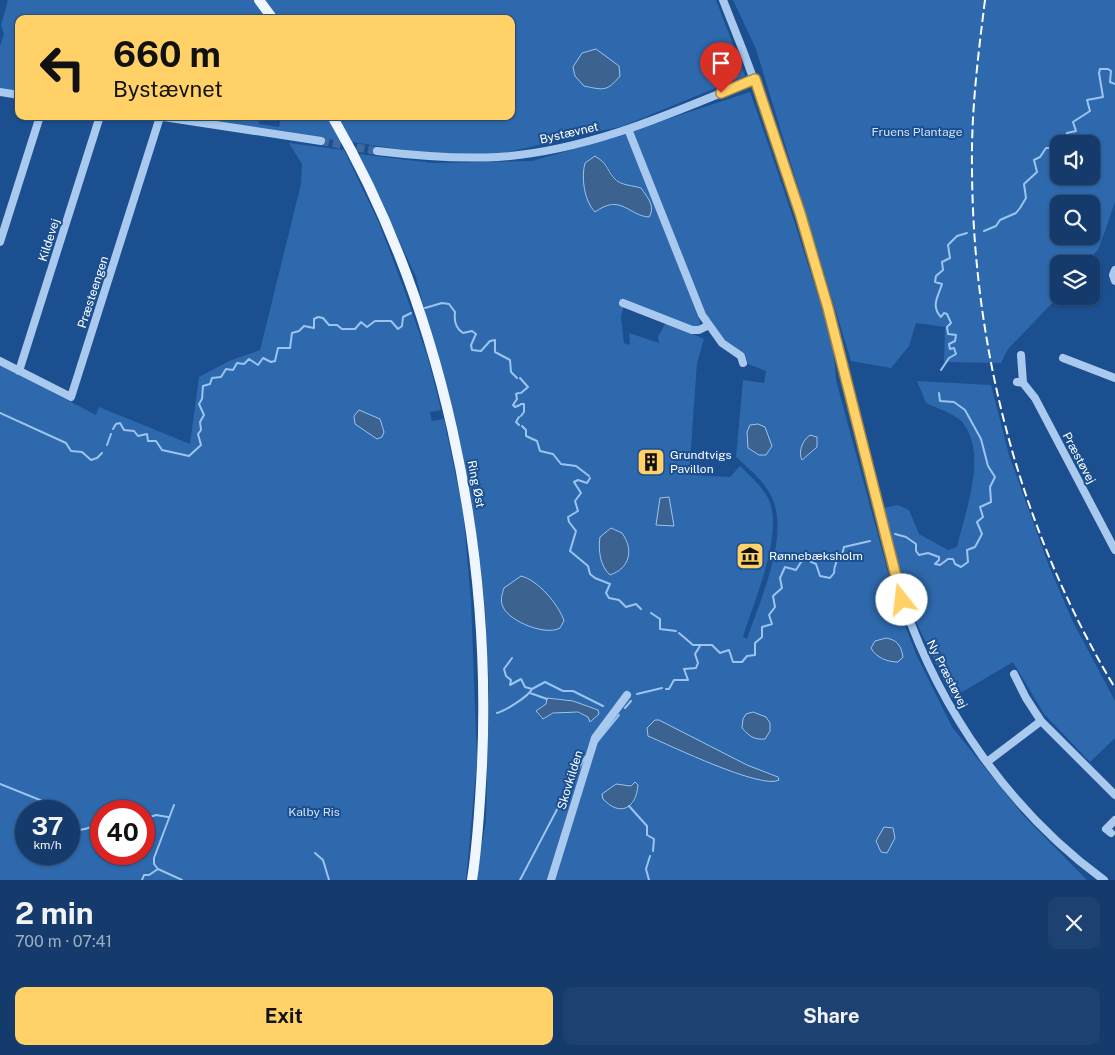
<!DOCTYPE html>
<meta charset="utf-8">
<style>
:root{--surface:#143b6b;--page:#1d4271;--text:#f1f3f6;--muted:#9dadc1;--line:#33557e;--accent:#ffd166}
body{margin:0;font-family:"Public Sans",sans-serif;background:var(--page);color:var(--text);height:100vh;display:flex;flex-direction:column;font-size:19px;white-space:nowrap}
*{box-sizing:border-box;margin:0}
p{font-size:16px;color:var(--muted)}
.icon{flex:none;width:28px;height:28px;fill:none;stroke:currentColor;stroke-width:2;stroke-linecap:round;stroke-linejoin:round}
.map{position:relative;height:880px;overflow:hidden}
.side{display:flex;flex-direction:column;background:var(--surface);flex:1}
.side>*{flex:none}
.top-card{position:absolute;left:15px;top:15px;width:500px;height:105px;border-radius:10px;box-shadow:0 1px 4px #0004,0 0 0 1px var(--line);background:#ffd166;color:#111;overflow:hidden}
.buttons{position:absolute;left:1050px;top:135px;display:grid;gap:10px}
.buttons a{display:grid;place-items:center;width:50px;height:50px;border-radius:10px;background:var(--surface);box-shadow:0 1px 4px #0004,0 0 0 1px var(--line);font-size:25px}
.speed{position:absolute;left:15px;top:800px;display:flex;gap:10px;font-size:25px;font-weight:700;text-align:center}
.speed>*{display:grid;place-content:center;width:65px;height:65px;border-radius:50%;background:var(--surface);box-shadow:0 1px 4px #0004,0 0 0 1px var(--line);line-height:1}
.speed small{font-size:12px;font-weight:400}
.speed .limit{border:8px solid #d22;background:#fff;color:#111}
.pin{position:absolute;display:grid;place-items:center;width:42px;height:42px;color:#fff;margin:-51px -21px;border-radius:50% 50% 50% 0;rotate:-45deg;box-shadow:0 0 5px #0007}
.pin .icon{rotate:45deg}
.me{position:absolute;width:55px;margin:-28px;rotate:344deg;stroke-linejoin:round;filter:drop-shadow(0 0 4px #0008)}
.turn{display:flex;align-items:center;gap:18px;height:105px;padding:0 15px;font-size:22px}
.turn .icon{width:65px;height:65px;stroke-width:2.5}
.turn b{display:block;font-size:35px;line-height:42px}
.round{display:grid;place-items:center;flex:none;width:52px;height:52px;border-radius:10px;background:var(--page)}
.overview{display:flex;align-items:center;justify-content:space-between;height:85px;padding:0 15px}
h1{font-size:30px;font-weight:700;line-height:38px}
.action{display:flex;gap:10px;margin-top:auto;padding:10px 15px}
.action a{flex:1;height:58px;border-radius:10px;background:var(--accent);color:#111;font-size:20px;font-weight:700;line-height:58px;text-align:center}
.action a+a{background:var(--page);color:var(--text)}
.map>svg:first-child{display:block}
.green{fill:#2e69ad;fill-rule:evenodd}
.water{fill:#3c6290;stroke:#9cc4f0}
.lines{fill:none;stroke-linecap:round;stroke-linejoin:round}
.stream{stroke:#9cc4f0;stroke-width:2}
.minor-tunnel{stroke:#3d69a0;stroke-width:8;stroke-dasharray:8 4;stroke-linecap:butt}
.minor{stroke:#a9c9ee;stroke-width:8}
.major{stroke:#f0f6ff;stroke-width:10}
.rail{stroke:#fff;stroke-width:2;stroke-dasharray:9 4;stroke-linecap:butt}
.route-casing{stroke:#a68842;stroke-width:12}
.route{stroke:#ffd166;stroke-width:9}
.labels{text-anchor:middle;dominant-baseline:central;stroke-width:4;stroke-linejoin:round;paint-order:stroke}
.park-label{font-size:12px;fill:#cfe3fa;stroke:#1b4f8f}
.street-label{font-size:12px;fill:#fff;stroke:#1b4f8f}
.poi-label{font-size:12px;fill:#fff;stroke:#1b4f8f;text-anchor:start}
</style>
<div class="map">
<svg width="1115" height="880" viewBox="0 0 1115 880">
<rect width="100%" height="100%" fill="#1b4f8f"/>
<path class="green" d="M8,0H256L270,19H19V91L0,88V46L4,34L1,25Z
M264,0H716L745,76L623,126L499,154H430L352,142L337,116H511V19H277Z
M733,0H1115V202L1099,248L1086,264H1059V296L1008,349L1001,363L944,362L945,327L916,323L909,346L891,368L851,361L756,49ZM1059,144H1091V176H1059ZM1059,204H1091V236H1059Z
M750,92C770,149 790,207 808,265C820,302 835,341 836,380L896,602L916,654L952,727L1023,815L1087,880H553L596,731L548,880H476L486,821L489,689L485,609L472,503L416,277L359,154L433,163L532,161L628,134L700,322L699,328L692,329L625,302L621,316L624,343L630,345L629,333L659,343L658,337L666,322L704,339L697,363L689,475L730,477L740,466C750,476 761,485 768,498C785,533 754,600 743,637L747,639C760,600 792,532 770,494C762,479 748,468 736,457L743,380L764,383L766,371L748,364L745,354L723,340L704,313L632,131ZM606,163C613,177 617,184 634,186L643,217L622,204L601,207ZM548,698L566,700L598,710L588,717C576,711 555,709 545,719L540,718L536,711L546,704ZM616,784L633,785L638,788L633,804L606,802L602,794Z
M178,116H260L259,124L279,127L281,116H328L341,141Z
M289,143L344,150L379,223L405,292L428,358L441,410L430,412L432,421L444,419L463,511L471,601L477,761L466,880H0V365L96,415L99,407L190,444L199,377L229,361L260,350L301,184L302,164ZM26,811H69V854H26ZM101,811H144V854H101Z
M917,381L991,385L1009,455L1049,566L1073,622L1115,701V738L1090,762L1044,714L1013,662L952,698L904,596L883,508L898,505L909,510L919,534L948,550L957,547C965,511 988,456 963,423C956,414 936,408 926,403Z"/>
<path class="water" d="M596,49L619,66L620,76C607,92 603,90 584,86L575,76L573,67L582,53Z
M595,156C609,165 605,167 614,178C621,186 632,185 641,188C647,197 656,206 649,217C629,216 621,193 595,212C584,201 581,177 585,163Z
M359,410L380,419L384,432L382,437L377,439L355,424L354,416Z
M758,424L765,427L772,446L766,455H759L748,448L747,432L750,425Z
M810,435L817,437V447L802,460C798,452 802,441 810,435Z
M669,497L674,526L656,525L660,498Z
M611,528L622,533C634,550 630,568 610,575C600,566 598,550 600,537Z
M521,576C538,580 559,605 564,621L560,628C546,636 510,622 503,607C500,601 502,594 504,588Z
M886,638C897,640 901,645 903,657L898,662C888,662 876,658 871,648L875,641Z
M547,698L573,701L598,710L599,714L590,722L588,717L578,712L553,713L543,719L536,711L546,704Z
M753,712L766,717L770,723V731L765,739C754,740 749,736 742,728L743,719L746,714Z
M655,720H659L747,765L778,777L779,780C762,790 669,745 648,736L647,728Z
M635,782L638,785C636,809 620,817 603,799L602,794L616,784L631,786Z
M884,827L893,828L895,838L887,853L881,852L876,841Z"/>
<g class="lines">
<path class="stream" d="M1064,144L1067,133L1076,131L1073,122L1090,111L1087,100L1103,97L1099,73L1100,69H1108L1111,71L1110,82L1115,84
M984,231L996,226L1000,220L1016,213L1020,208L1026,198L1024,184L1037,172L1034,160L1040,157L1046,148H1059
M425,308L442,303L449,304L455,312C454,320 455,328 463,333L472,331L476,334L471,345L472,350L481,351L490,341L495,340V352L510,360L511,372L517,378
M941,370L949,358L956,354L954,348L950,349L949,344L955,341L956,335L948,334L947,327L951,323L947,314L944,313L941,317C930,306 939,295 942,284L935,282L936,276L943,270L942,262L950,258L948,245L957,236L967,233
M520,378L528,387L521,393
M519,393L516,394L517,399L513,405L515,407L520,405
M0,413L66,443L71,451L82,452L91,460L97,458L102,453
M521,416L524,412V404H521
M519,417L516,422L519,425
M522,426L526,430V436L537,441L540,451L553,454L561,464L576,466L589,476
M113,429L116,424L120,423L124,430L134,431L138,436L147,434L148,441H156L162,450L189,456L201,445L198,434L201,430L200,422L204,415L199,404L202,399L203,386L210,384L212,378L221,377L226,369L233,370L237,363L244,364L249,359L258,365L263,358L271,362L275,361L278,348H290L292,333L299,331L304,326L314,328V319L318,317L323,318L329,325H337L342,329H355L361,322L367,327L375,321H391L398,329L402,326L403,317L411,313
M107,445L111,434
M590,478L587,483L578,480L574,482L581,493L575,501L578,511L568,517L569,522L576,531L570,551L588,566L590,574L595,578L610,584L606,593L609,598L619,600L626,607L636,604L641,609
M895,534L906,537L916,544V551L919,555L928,553L939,557V560L935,564L940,565L948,559H953L955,564L961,567L968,562L967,550L975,547L982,534L977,522L983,517L980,507L991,502L990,487L995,477L988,466L981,439L965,410L954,402L940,401L939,393
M651,613L660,619V629L676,631
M679,633L693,645H712L720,653L729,650L733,662H742L747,656L755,655V643L762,637V627L772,624L769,615L775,607L773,596L782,588L780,578L785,567L796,570L801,562L805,559L816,564L820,576L830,578L834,573C834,565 836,560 842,555L844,547L870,541
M512,658L504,669L506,676L511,680L510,685L521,679L525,687L532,689
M666,689H669L674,680H688L684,669L696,668L698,663L695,654L700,646
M530,693L547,699
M637,694L662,688
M625,708L631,701
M497,713C505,711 529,696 532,689L545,682L563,691H573L603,706
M597,742L619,715
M577,772L585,757
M0,784L50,804L56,811
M629,806L647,826V835L654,839L653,851
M144,819L156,815L168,817
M69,826C81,834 89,827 101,823
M315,853L323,860L329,880
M158,869L154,864V858L174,805
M142,880L144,875H149L158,869L182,880
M520,880L573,779
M649,880L646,869L650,856"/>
<path class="minor-tunnel" d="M321,141L377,151"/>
<path class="minor" d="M723,0C766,106 803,215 832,326C847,383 861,440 875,497C883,532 891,568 903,602C941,712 1010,811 1104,880
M0,92L19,95
M157,116L321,141
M628,129L702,315L722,343L741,356L743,363
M377,151C418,156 458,159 498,157C589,151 672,113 755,79
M0,242L40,116
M1115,270L1113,275L1115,281
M623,303L692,330H699L709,325
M1021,355L1023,383
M1063,358L1115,378
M0,361L71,397L160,117
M19,371L100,116
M1017,382L1023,383L1035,398L1115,550
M1014,674L1026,698L1041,721
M987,762L1041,721L1115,795
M1111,833L1106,829L1115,820
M551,880L595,738L627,695"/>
<path class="major" d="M259,0L273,19
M332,116C443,307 492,546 482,765C480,804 478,842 472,880"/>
<path class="rail" d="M985,0C978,56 971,112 972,169C973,352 1021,531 1115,688"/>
</g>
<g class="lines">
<defs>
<path id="route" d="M721,93L755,79L800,213L828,308L902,600"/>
</defs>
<use href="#route" class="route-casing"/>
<use href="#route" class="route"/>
</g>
<defs>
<symbol id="building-square" viewBox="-11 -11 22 22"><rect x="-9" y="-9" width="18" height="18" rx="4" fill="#ffd166" stroke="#1b4f8f"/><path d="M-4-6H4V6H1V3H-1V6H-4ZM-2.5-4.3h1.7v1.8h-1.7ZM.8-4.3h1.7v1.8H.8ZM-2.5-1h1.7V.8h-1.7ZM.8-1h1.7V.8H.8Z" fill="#111"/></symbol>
<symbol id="museum-square" viewBox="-11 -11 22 22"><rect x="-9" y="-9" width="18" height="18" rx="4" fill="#ffd166" stroke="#1b4f8f"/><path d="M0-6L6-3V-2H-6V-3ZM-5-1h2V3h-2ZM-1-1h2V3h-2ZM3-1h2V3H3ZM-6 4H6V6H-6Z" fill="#111"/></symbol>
</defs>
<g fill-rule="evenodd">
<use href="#building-square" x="635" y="446" width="32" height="32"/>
<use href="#museum-square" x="734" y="540" width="32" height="32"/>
</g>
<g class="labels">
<g class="park-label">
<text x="917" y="132">Fruens Plantage</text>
<text x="314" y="812">Kalby Ris</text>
</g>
<g class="street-label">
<text transform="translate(569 133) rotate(-13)">Bystævnet</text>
<text transform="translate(49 240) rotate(-72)">Kildevej</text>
<text transform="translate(93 292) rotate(-72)">Præsteengen</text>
<text transform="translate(1079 458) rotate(62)">Præstøvej</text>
<text transform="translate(476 484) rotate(79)">Ring Øst</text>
<text transform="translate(947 674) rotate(63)">Ny Præstøvej</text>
<text transform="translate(570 780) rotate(-73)">Skovkilden</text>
</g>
<g class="poi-label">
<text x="670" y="455">Grundtvigs<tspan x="670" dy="14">Pavillon</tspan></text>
<text x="769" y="556">Rønnebæksholm</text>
</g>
</g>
</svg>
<div class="buttons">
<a><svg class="icon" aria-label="sound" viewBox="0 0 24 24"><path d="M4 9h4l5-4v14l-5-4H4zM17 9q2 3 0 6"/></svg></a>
<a><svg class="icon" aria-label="search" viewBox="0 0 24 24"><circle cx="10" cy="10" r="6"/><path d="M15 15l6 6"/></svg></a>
<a><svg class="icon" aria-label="layers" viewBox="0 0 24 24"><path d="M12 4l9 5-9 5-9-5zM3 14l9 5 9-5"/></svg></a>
</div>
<div class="speed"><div>37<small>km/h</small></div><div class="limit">40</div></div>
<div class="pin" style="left:721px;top:93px;background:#d93025"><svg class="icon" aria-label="arrive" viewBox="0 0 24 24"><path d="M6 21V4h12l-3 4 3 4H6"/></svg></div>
<svg class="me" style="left:902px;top:600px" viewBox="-20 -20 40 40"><circle r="19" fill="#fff"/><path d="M0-13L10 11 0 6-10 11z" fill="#ffd166"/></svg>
<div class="top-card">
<div class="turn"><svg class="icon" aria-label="left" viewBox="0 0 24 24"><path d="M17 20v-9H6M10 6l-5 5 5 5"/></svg><div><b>660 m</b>Bystævnet</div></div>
</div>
</div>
<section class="side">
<div class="overview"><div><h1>2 min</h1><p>700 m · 07:41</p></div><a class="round"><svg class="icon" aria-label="close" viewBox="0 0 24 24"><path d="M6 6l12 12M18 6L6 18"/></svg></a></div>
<div class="action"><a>Exit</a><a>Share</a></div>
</section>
